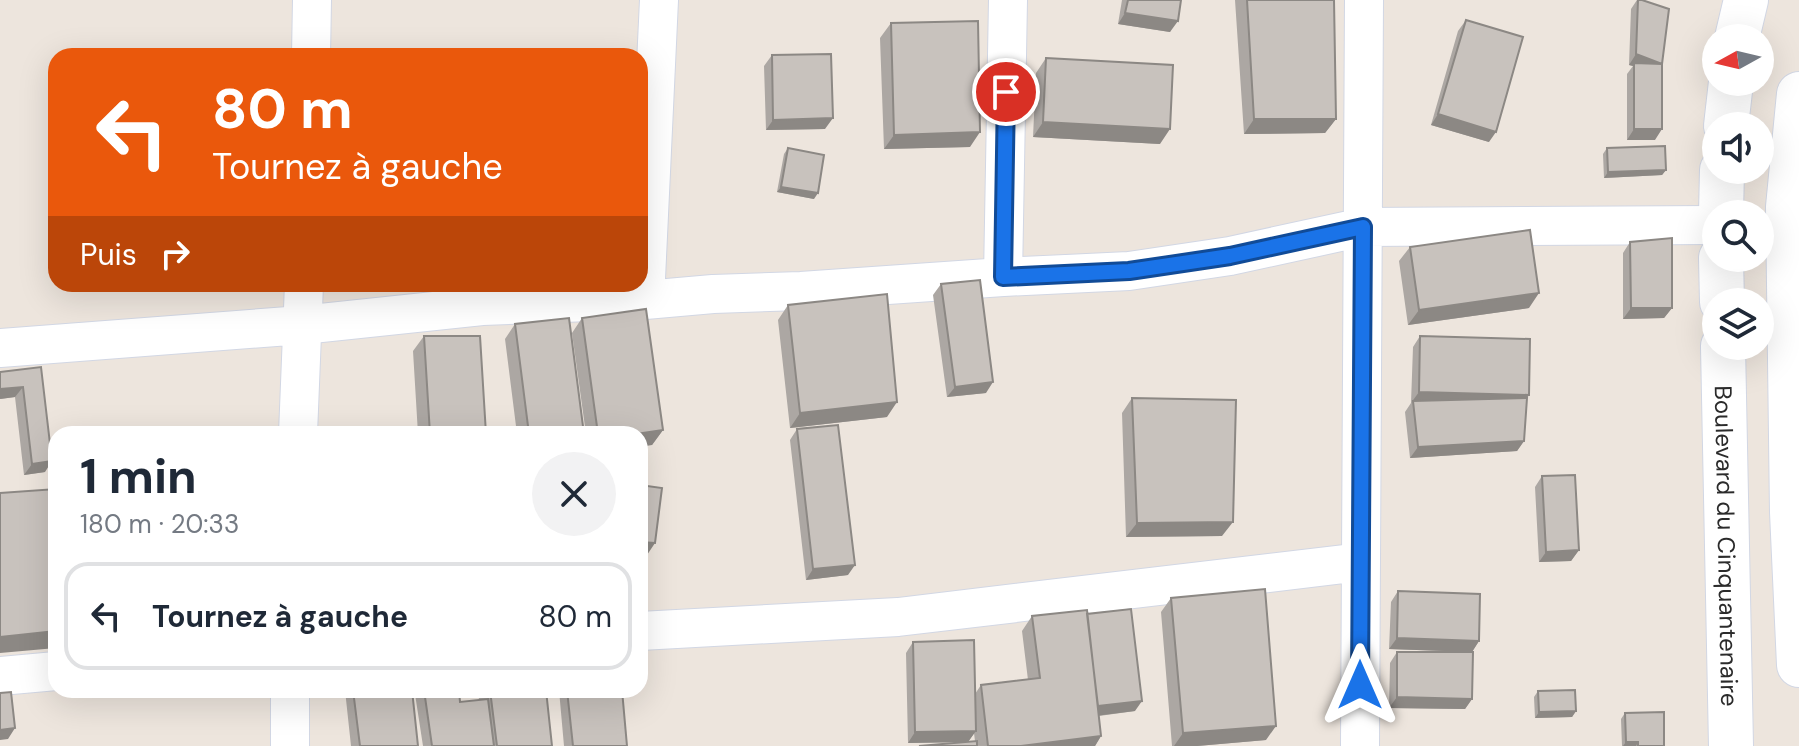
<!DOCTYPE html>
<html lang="fr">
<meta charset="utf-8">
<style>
:root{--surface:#fff;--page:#f2f2f3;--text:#1f2937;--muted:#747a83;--line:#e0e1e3}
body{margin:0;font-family:"DM Sans",sans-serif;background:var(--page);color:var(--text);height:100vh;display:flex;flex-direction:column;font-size:30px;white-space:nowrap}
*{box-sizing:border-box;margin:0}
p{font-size:26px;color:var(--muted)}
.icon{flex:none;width:44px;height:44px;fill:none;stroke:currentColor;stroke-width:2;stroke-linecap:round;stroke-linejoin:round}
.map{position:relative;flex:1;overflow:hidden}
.panel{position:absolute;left:48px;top:426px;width:600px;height:272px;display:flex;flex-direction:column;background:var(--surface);border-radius:24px;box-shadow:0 8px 32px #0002}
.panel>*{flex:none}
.guide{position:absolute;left:48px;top:48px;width:600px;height:244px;border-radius:24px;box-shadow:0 8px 32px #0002;background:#ea580c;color:#fff;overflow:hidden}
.needle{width:52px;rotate:262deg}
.fabs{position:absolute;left:1702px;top:24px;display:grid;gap:16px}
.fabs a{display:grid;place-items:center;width:72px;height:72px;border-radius:50%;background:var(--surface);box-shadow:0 8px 32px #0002;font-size:40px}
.pin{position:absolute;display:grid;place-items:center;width:68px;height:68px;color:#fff;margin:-34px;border:4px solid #fff;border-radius:50%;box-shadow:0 2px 8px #0007}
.me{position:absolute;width:88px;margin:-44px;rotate:0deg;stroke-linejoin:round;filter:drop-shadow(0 0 6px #0008)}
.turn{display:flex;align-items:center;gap:28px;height:168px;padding:0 32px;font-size:36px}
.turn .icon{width:104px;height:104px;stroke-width:2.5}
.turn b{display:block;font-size:56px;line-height:68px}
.then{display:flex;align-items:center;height:76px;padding:0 32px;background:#0003;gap:16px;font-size:30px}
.round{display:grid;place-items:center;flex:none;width:84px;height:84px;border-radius:42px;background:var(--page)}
.overview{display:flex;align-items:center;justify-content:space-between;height:136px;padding:0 32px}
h1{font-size:48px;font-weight:700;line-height:60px}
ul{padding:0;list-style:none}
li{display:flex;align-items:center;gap:24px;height:108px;margin:0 16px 12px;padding:0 16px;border:4px solid var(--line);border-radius:24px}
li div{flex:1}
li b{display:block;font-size:30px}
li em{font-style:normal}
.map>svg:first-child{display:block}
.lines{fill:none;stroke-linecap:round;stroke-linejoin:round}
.minor-casing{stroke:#d2d7e4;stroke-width:40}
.secondary-casing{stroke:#d2d7e4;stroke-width:46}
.minor{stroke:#fff;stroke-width:38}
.secondary{stroke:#fff;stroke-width:44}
.wall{fill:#aca7a3;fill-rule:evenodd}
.shaded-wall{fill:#8c8884}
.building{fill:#c8c2bd;stroke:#8c8884;stroke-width:2}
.route-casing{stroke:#114b97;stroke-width:20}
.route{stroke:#1a73e8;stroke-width:14}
.labels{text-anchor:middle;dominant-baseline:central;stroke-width:7;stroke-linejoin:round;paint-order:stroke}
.street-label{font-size:24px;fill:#2b2b2b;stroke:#fff}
</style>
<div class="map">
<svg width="1799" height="746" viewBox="0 0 1799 746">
<rect width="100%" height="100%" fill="#ede5dd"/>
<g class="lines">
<defs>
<path id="minor" d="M311,56L312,0
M1003,277L1008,0
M645,300L659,0
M0,348L302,325L482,306L645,300L713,294L801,291L1003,277L1129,271L1230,256L1363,227L1716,225
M298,434L304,284
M640,631L898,617L1361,562
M0,676L56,671
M290,690V746
M1360,746L1364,0"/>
<g id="secondary">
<path d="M1737,38L1746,0"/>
<path d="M1799,94L1788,207L1792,512L1799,665"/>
<path d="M1726,126L1731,82"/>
<path d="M1721,214L1722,170"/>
<path d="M1721,258L1722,302"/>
<path id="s1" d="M1723,346L1731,746"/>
</g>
</defs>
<use href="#minor" class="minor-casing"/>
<use href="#secondary" class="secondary-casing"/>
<use href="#minor" class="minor"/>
<use href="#secondary" class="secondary"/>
</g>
<path class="wall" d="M1122,0H1181L1170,32L1118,24Z
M1235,0H1334L1336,119L1325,133L1244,134Z
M1637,0H1642L1655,140H1627V74L1633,66L1629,65L1631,9Z
M1466,20L1489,142L1431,125L1458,31Z
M891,23L970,147L884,149L880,38Z
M772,55L825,129L766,130L764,66Z
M1046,58L1160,144L1033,137L1036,73Z
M788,148L814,199L777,192L784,154Z
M1607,148L1666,170L1662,175L1604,178L1603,154Z
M1630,242L1672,308L1664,318L1623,319V253Z
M1410,247L1529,308L1408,325L1399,261Z
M941,284L986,393L947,397L933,295Z
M788,305L887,417L790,428L778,320Z
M582,318L663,430L652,445L640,434H586L572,333Z
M515,324L584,434H517L505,339Z
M424,336L486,434H418L413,351Z
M1420,336L1529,395L1527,398L1524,441L1517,451L1410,458L1405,412L1411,403L1413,347Z
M41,367L45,472L24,475L15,397L0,399Z
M1132,398L1222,536L1126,537L1122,413Z
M797,429L848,575L806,580L790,440Z
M1542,476L1579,550L1571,561L1539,562L1535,487Z
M1398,591L1479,641L1472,652L1389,649L1391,602Z
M1171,598L1266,740L1197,746H1172L1161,612Z
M1087,614L1135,711L1099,716L1101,736L1095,746H919L966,742L908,743L906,653L913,642L975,694L981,685L1028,680L1022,631L1032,616ZM974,733L975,741L968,742Z
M1397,652L1472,699L1465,709L1389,708L1390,663Z
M345,690H412L418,746H351Z
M418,690H459L460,702L479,700L478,690H546L552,746H423L415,694Z
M559,690H622L627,746H564Z
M1538,691L1576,711L1572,717L1535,718L1534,697Z
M1625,713L1664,746H1622L1621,719Z"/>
<path class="shaded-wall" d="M1125,13L1178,21L1170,32L1118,24Z
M1636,54L1662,64L1634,63L1633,66L1629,65Z
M1438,114L1496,132L1489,142L1431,125Z
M833,118L825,129L766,130L773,120Z
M1254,119H1336L1325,133L1244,134Z
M1043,122L1170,129L1160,144L1033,137Z
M1634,129H1662L1655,140H1627Z
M980,132L970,147L884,149L894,135Z
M1666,170L1662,175L1604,178L1608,172Z
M781,187L818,193L814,199L777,192Z
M1539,293L1529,308L1408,325L1419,310Z
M1631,308H1672L1664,318L1623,319Z
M993,382L986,393L947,397L955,387Z
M23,387L15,397L0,399V389Z
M1419,392L1529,395L1521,406L1413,401L1411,403Z
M897,402L887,417L790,428L800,413Z
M663,430L652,445L640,447V434H636Z
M1524,441L1517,451L1410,458L1418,447Z
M52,461L45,472L24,475L32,464Z
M1233,522L1222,536L1126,537L1137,523Z
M640,542L655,543L645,558H640Z
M1579,550L1571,561L1539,562L1546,552Z
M855,565L848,575L806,580L813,569Z
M56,631V648L0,653V637Z
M1397,638L1479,641L1472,652L1389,649Z
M1397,697L1472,699L1465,709L1389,708Z
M1142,701L1135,711L1087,717L1094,706Z
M1576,711L1572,717L1535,718L1539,712Z
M1276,726L1266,740L1197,746H1174L1183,733Z
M15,728L8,739L0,740V730Z
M976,731L968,742L908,743L915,732Z
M1101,736L1095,746H1021Z
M1626,742H1638L1636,746H1623Z"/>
<path class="building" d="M1128,0H1181L1178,21L1125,13Z
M1247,0H1334L1336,119H1254Z
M1638,0H1642L1669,9L1662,64L1636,54Z
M1466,20L1523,37L1496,132L1438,114Z
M978,21L980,132L894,135L891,23Z
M831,54L833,118L773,120L772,55Z
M1046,58L1173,65L1170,129L1043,122Z
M1634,63L1662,64V129H1634Z
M1665,146L1666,170L1608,172L1607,148Z
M788,148L824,155L818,193L781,187Z
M1530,230L1539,293L1419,310L1410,247Z
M1672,238V308H1631L1630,242Z
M980,280L993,382L955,387L941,284Z
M887,294L897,402L800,413L788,305Z
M646,309L663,430L636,434H598L582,318Z
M569,318L584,434H529L515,324Z
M424,336H480L486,434H430Z
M1420,336L1530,339L1529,395L1419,392Z
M41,367L52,461L32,464L23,387L0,389V372Z
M1132,398L1236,400L1233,522L1137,523Z
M1527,398L1524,441L1418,447L1413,401Z
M838,425L855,565L813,569L797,429Z
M1575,475L1579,550L1546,552L1542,476Z
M640,485L662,488L655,543L640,542Z
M56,489V631L0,637V493Z
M1265,589L1276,726L1183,733L1171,598Z
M1398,591L1480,594L1479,641L1397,638Z
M1131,609L1142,701L1098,706L1087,614Z
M1087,610L1101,736L1021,746H988L981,685L1040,678L1032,616Z
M974,640L976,731L915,732L913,642Z
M1397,652H1473L1472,699L1397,697Z
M353,690H412L418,746H360Z
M424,690H459L460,702L488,699L494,746H432Z
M490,690H546L552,746H497Z
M567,690H622L627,746H573Z
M1575,690L1576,711L1539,712L1538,691Z
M11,692L15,728L0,730V693Z
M1664,712V746H1638V742H1626L1625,713Z
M977,741V746H919Z"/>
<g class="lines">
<defs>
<path id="route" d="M1006,92L1003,277L1129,271L1230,256L1363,227L1360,685"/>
</defs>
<use href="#route" class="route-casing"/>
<use href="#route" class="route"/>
</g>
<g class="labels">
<g class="street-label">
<text stroke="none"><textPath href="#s1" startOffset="200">Boulevard du Cinquantenaire</textPath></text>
</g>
</g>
</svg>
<div class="fabs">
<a><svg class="needle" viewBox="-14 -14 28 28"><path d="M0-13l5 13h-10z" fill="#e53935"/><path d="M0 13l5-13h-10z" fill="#747a83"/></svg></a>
<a><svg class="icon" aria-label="sound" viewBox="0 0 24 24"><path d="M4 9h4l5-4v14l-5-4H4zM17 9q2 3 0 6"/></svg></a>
<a><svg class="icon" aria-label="search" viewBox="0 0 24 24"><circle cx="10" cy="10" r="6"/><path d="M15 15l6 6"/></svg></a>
<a><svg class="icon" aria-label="layers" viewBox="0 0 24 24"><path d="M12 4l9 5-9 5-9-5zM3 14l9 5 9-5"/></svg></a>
</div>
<div class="pin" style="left:1006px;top:92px;background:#d93025"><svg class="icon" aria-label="arrive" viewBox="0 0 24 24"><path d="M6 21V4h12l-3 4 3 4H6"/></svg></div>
<svg class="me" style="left:1360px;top:685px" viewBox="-20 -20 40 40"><path d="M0-17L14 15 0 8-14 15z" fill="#1a73e8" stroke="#fff" stroke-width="4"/></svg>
<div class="guide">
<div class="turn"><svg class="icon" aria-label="left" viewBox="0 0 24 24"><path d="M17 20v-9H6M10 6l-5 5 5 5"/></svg><div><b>80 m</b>Tournez à gauche</div></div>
<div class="then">Puis<svg class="icon" aria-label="right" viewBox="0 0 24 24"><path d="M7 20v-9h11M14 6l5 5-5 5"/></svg></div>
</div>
<section class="panel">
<div class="overview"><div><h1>1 min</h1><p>180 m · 20:33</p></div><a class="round"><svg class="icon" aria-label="close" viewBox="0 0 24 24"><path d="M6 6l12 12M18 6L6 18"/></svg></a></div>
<ul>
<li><svg class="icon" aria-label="left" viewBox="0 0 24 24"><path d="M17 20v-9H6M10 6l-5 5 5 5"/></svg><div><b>Tournez à gauche</b></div><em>80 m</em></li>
</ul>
</section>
</div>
